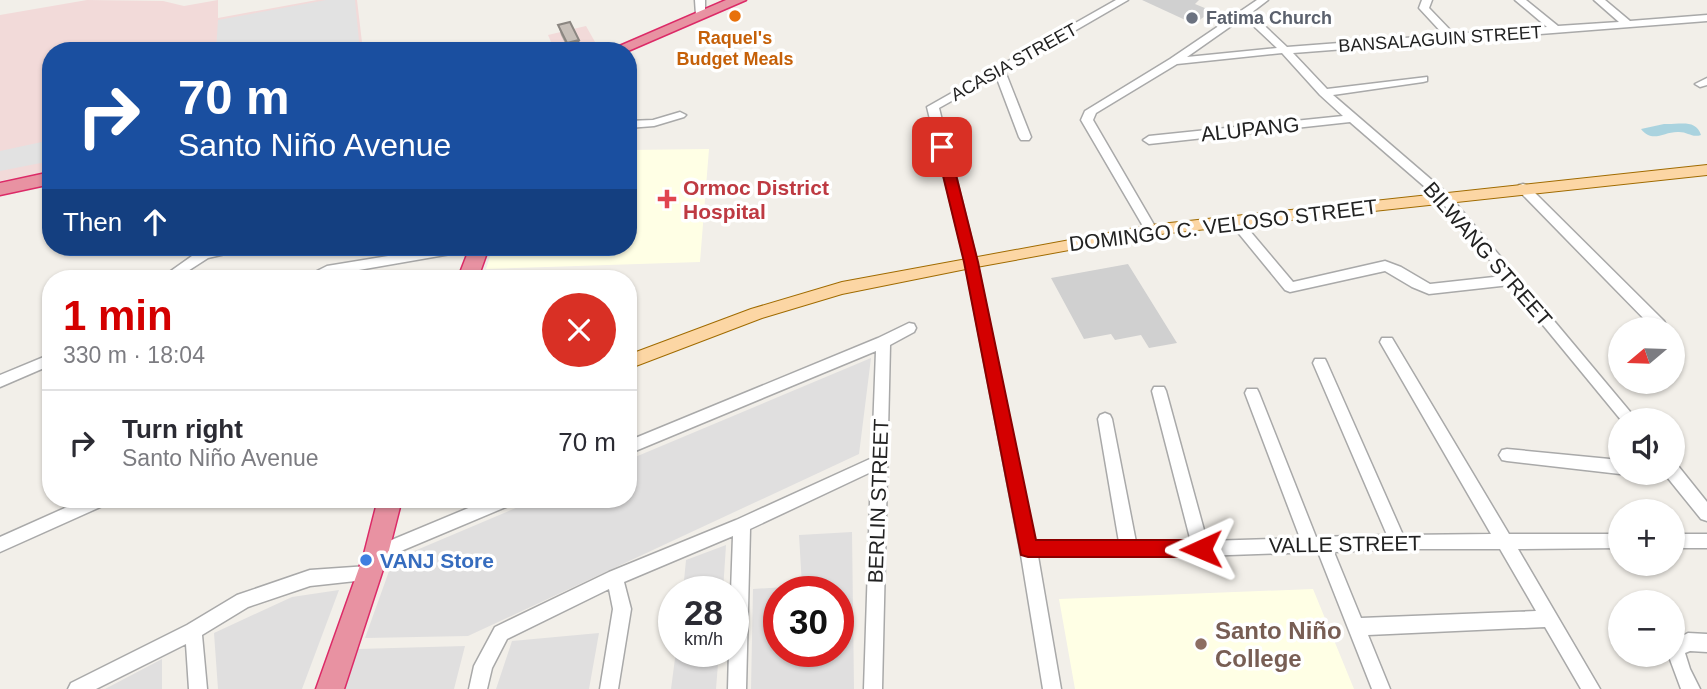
<!DOCTYPE html>
<meta charset="utf-8">
<style>
:root{--surface:#fff;--page:#f7f7f7;--text:#2b2b33;--muted:#7c7c81;--line:#e1e1e2;--accent:#d40000}
body{margin:0;font-family:Arial,sans-serif;background:var(--page);color:var(--text);height:100vh;display:flex;flex-direction:column;font-size:26px;white-space:nowrap}
*{box-sizing:border-box;margin:0}
p{font-size:23px;color:var(--muted)}
.icon{flex:none;width:38px;height:38px;fill:none;stroke:currentColor;stroke-width:2;stroke-linecap:round;stroke-linejoin:round}
.map{position:relative;flex:1;overflow:hidden}
.drawer{position:absolute;left:42px;top:270px;width:595px;height:238px;display:flex;flex-direction:column;background:var(--surface);border-radius:28px;box-shadow:0 2px 5px #0004}
.drawer>*{flex:none}
.guide{position:absolute;left:42px;top:42px;width:595px;height:214px;border-radius:28px;box-shadow:0 2px 5px #0004;background:#1a4fa0;color:#fff;overflow:hidden}
.needle{width:46px;rotate:251deg}
.buttons{position:absolute;left:1608px;top:317px;display:grid;gap:14px}
.buttons a{display:grid;place-items:center;width:77px;height:77px;border-radius:50%;background:var(--surface);box-shadow:0 2px 5px #0004;font-size:35px}
.speed{position:absolute;left:658px;top:576px;display:flex;gap:14px;font-size:35px;font-weight:700;text-align:center}
.speed>*{display:grid;place-content:center;width:91px;height:91px;border-radius:50%;background:var(--surface);box-shadow:0 2px 5px #0004;line-height:1}
.speed small{font-size:18px;font-weight:400}
.speed .limit{border:10px solid #d22;background:#fff;color:#111}
.pin{position:absolute;display:grid;place-items:center;width:60px;height:60px;color:#fff;margin:-30px;border-radius:14px;box-shadow:0 4px 10px #0006}
.me{position:absolute;width:77px;margin:-38px;rotate:269deg;stroke-linejoin:round;filter:drop-shadow(0 0 5px #0008)}
.turn{display:flex;align-items:center;gap:24px;height:147px;padding:0 21px;font-size:32px}
.turn .icon{width:91px;height:91px;stroke-width:2.5}
.turn b{display:block;font-size:49px;line-height:60px}
.then{display:flex;align-items:center;height:66px;padding:0 21px;background:#0003;gap:14px;font-size:26px}
.round{display:grid;place-items:center;flex:none;width:74px;height:74px;border-radius:37px;background:var(--page)}
.head{display:flex;align-items:center;justify-content:space-between;height:119px;padding:0 21px}
h1{font-size:42px;font-weight:600;line-height:52px;color:var(--accent)}
ul{padding:0;list-style:none}
li{display:flex;align-items:center;gap:21px;height:105px;padding:0 21px;border-top:2px solid var(--line)}
li div{flex:1}
li b{display:block;font-size:26px}
li em{font-style:normal}
.map>svg:first-child{display:block}
.residential{fill:#e0dfdf;fill-rule:evenodd}
.commercial{fill:#f2dad9}
.education{fill:#ffffe5}
.religious{fill:#d0d0d0}
.parking{fill:#e2e2e2}
.water{fill:#aad3df}
.lines{fill:none;stroke-linecap:round;stroke-linejoin:round}
.minor-casing{stroke:#a9a9a9;stroke-width:3}
.major-casing{stroke:#a06b00;stroke-width:2}
.highway-casing{stroke:#dc2a67;stroke-width:3}
.minor{fill:#fff;fill-rule:evenodd}
.major{fill:#fcd6a4;fill-rule:evenodd}
.highway{fill:#e892a2;fill-rule:evenodd}
.wall{fill:#aba49e}
.shaded-wall{fill:#8b8681}
.building{fill:#c7bfb8;stroke:#8b8681;stroke-width:2}
.route{fill:#d40000;stroke:#8a0000;stroke-width:2}
.food-dot{fill:#e8710a;stroke:#fff;stroke-width:2.5}
.worship-dot{fill:#6b7280;stroke:#fff;stroke-width:2.5}
.health-dot{fill:#e0444e;stroke:#fff;stroke-width:2.5}
.shop-dot{fill:#3f7fe0;stroke:#fff;stroke-width:2.5}
.education-dot{fill:#8d6e63;stroke:#fff;stroke-width:2.5}
.labels{text-anchor:middle;dominant-baseline:central;stroke-width:7;stroke-linejoin:round;paint-order:stroke}
.far-worship-label{font-size:18px;font-weight:bold;fill:#5b616d;stroke:#fff;text-anchor:start}
.far-food-label{font-size:18px;font-weight:bold;fill:#c56008;stroke:#fff}
.far-street-label{font-size:18px;fill:#222;stroke:#fff}
.street-label{font-size:21px;fill:#222;stroke:#fff}
.health-label{font-size:21px;font-weight:bold;fill:#be3a42;stroke:#fff;text-anchor:start}
.shop-label{font-size:21px;font-weight:bold;fill:#366cbe;stroke:#fff;text-anchor:start}
.near-education-label{font-size:24px;font-weight:bold;fill:#785e54;stroke:#fff;text-anchor:start}
</style>
<div class="map">
<svg width="1707" height="689" viewBox="0 0 1707 689">
<rect width="100%" height="100%" fill="#f2efe9"/>
<path class="residential" d="M871,358L859,454L468,636L365,638L393,560L537,499H628V460Z
M852,532L854,689H751L753,589L802,586L799,535ZM779,592H838V651H779Z
M726,545L723,591H683L686,560Z
M339,590L302,689H218L214,633L292,597Z
M599,633L589,689H496L512,641Z
M465,646L454,689H345L358,649Z
M676,651H719L716,689H671Z
M162,659V689H105Z"/>
<path class="commercial" d="M87,0L163,1L184,6L218,0V18L317,0H357L363,51H51V171L0,181V15Z
M586,26L599,49L555,51L548,35Z"/>
<path class="education" d="M709,149L700,262L486,269L493,247H628V150Z
M1313,589L1354,689H1075L1059,599Z"/>
<path class="religious" d="M1142,0H1199L1195,4L1212,11L1194,24Z
M1128,264L1177,343L1149,348L1141,335L1115,340L1111,334L1084,339L1051,278Z"/>
<path class="parking" d="M326,0H355L360,51H216L218,20Z
M51,140V161L0,171V151Z"/>
<path class="water" d="M1664,124C1678,125 1696,118 1701,135C1692,138 1688,132 1679,132C1664,131 1653,144 1641,129Z"/>
<g class="lines">
<defs>
<path id="minor" d="M695,0H705V17L696,15Z
M1116,0H1128L1005,71L1031,137L1029,140H1021L1019,137L996,76L939,108L977,262L1035,542H1119L1098,419L1100,415L1105,413L1110,415L1112,419L1136,542H1191L1152,391L1154,387H1164L1166,391L1207,541L1300,538L1245,393L1247,389H1257L1259,393L1316,537L1387,535L1313,363L1315,359H1325L1327,363L1403,535L1491,534L1380,342L1382,338H1392L1509,534H1620V548L1518,549L1600,689H1581L1545,627L1368,635L1390,689H1372L1318,552L1201,556H1038L1061,689H1043L1020,549L965,262L927,107ZM1398,549H1500L1536,611L1361,618L1334,552Z
M1257,0H1268L1251,13L1287,47L1444,35L1419,8L1422,0H1432L1429,8L1454,34L1547,27L1515,0H1526L1558,26L1619,22L1594,0H1605L1630,21L1707,15V21L1293,53L1327,89L1427,77V81L1423,82L1333,95L1448,194L1637,420H1621L1510,285L1429,294L1412,287L1385,271L1290,292L1285,290L1231,224L1229,221L1231,218H1239L1293,282L1385,261L1401,267L1430,284L1503,276L1440,200L1350,122L1149,144L1143,140L1149,136L1343,116L1320,95L1282,53L1177,64L1096,113L1093,120L1157,230L1151,234L1147,233L1081,120L1085,111L1170,59ZM1244,17L1277,48L1187,57Z
M1707,78V85L1700,87L1695,84Z
M680,112L686,115L684,117L654,126L628,128V121L653,120Z
M1523,184L1527,185L1664,321L1666,325L1664,329H1654L1519,191L1517,188L1519,185Z
M217,247H244L243,250L208,258L177,278H161L199,251Z
M443,247H474L468,251L330,275L324,278H307L309,275L327,266Z
M909,323L914,324L916,328L914,332L890,345L882,689H864L871,472L750,529L746,689H728L729,651H733V592H731L733,536L624,582L631,609L618,689H600L613,609L609,589L507,639L492,668L487,689H469L474,666L495,627L609,572L736,520L872,458L876,351L628,454V441L878,338Z
M51,354V365L0,387V375Z
M1507,449L1620,460V472H1623L1620,474L1507,461L1502,460L1499,455L1502,450Z
M1673,465L1679,467L1707,502V521L1701,519L1667,477L1665,472H1673Z
M85,499H109L107,504L0,552V537Z
M490,499H515L513,504L382,559L376,562L370,559L368,554L370,549Z
M1673,534H1707V548H1673Z
M368,566L374,569L376,574L374,579L310,586L248,607L202,635L207,689H189L186,644L96,689H68L71,683L187,625L237,595L310,570Z
M1688,633L1707,634V652L1690,651L1685,653L1690,669L1700,689H1681L1668,654H1673V641Z"/>
<path id="major" d="M1707,165V175L1151,235L971,268L842,294L762,318L628,369V355L751,309L842,282L1151,225Z"/>
<path id="highway" d="M726,0H746L628,51H608Z
M51,172V184L0,195V183Z
M470,247H489L478,278H458Z
M378,499H402L388,554L344,689H316L364,554Z"/>
</defs>
<use href="#minor" class="minor-casing"/>
<use href="#major" class="major-casing"/>
<use href="#highway" class="highway-casing"/>
<use href="#minor" class="minor"/>
<use href="#major" class="major"/>
<use href="#highway" class="highway"/>
</g>
<path class="wall" d="M558,25L582,50L569,51L561,35Z"/>
<path class="shaded-wall" d="M579,40L582,50L569,51L567,43Z"/>
<path class="building" d="M570,22L579,40L567,43L558,25Z"/>
<path class="route" d="M942,143L949,147L978,262L1036,540H1201L1208,543L1210,549L1208,555L1201,557H1028L1021,555L964,262L936,147Z"/>
<circle class="food-dot" cx="735" cy="16" r="7"/>
<circle class="worship-dot" cx="1192" cy="18" r="7"/>
<path class="health-dot" d="M663.5 188.5h7v7h7v7h-7v7h-7v-7h-7v-7h7z"/>
<circle class="shop-dot" cx="366" cy="560" r="7"/>
<circle class="education-dot" cx="1201" cy="644" r="7"/>
<g class="labels">
<g class="far-worship-label">
<text x="1206" y="18">Fatima Church</text>
</g>
<g class="far-food-label">
<text x="735" y="38">Raquel's<tspan x="735" dy="21">Budget Meals</tspan></text>
</g>
<g class="far-street-label">
<text transform="translate(1440 39) rotate(-4)">BANSALAGUIN STREET</text>
<text transform="translate(1014 62) rotate(-29)">ACASIA STREET</text>
</g>
<g class="street-label">
<text transform="translate(1250 129) rotate(-6)">ALUPANG</text>
<text transform="translate(1223 225) rotate(-7)">DOMINGO C. VELOSO STREET</text>
<text transform="translate(1488 254) rotate(49)">BILWANG STREET</text>
<text transform="translate(878 501) rotate(-88)">BERLIN STREET</text>
<text transform="translate(1345 544) rotate(-1)">VALLE STREET</text>
</g>
<g class="health-label">
<text x="683" y="187">Ormoc District<tspan x="683" dy="24">Hospital</tspan></text>
</g>
<g class="shop-label">
<text x="380" y="560">VANJ Store</text>
</g>
<g class="near-education-label">
<text x="1215" y="630">Santo Niño<tspan x="1215" dy="28">College</tspan></text>
</g>
</g>
</svg>
<div class="buttons">
<a><svg class="needle" viewBox="-14 -14 28 28"><path d="M0-13l5 13h-10z" fill="#e53935"/><path d="M0 13l5-13h-10z" fill="#7c7c81"/></svg></a>
<a><svg class="icon" aria-label="sound" viewBox="0 0 24 24"><path d="M4 9h4l5-4v14l-5-4H4zM17 9q2 3 0 6"/></svg></a>
<a>+</a>
<a>−</a>
</div>
<div class="speed"><div>28<small>km/h</small></div><div class="limit">30</div></div>
<div class="pin" style="left:942px;top:147px;background:#d93025"><svg class="icon" aria-label="arrive" viewBox="0 0 24 24"><path d="M6 21V4h12l-3 4 3 4H6"/></svg></div>
<svg class="me" style="left:1201px;top:549px" viewBox="-20 -20 40 40"><path d="M0-17L14 15 0 8-14 15z" fill="#d40000" stroke="#fff" stroke-width="4"/></svg>
<div class="guide">
<div class="turn"><svg class="icon" aria-label="right" viewBox="0 0 24 24"><path d="M7 20v-9h11M14 6l5 5-5 5"/></svg><div><b>70 m</b>Santo Niño Avenue</div></div>
<div class="then">Then<svg class="icon" aria-label="ahead" viewBox="0 0 24 24"><path d="M12 20V5M6 11l6-6 6 6"/></svg></div>
</div>
<section class="drawer">
<div class="head"><div><h1>1 min</h1><p>330 m · 18:04</p></div><a class="round" style="background:#d93025;color:#fff"><svg class="icon" aria-label="close" viewBox="0 0 24 24"><path d="M6 6l12 12M18 6L6 18"/></svg></a></div>
<ul>
<li><svg class="icon" aria-label="right" viewBox="0 0 24 24"><path d="M7 20v-9h11M14 6l5 5-5 5"/></svg><div><b>Turn right</b><p>Santo Niño Avenue</p></div><em>70 m</em></li>
</ul>
</section>
</div>
